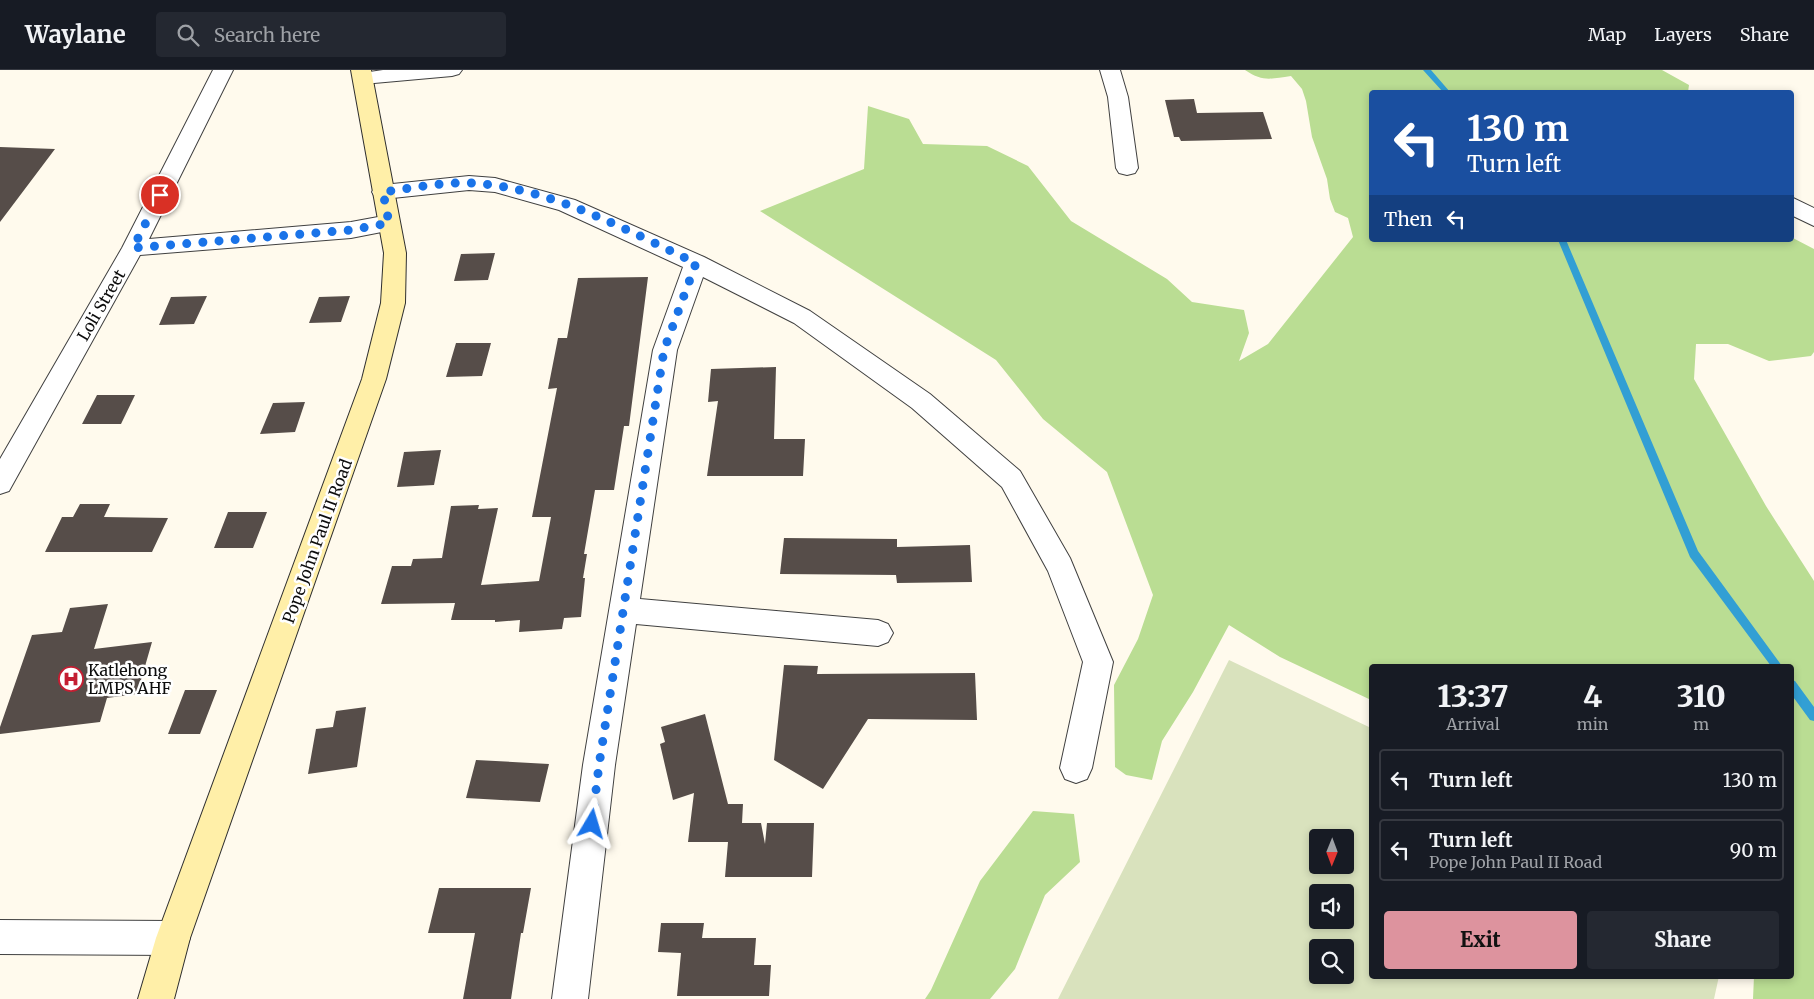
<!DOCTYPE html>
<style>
:root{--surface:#171b24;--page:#242831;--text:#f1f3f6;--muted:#9ea1a6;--line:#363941;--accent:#dd939e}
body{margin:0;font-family:Merriweather,serif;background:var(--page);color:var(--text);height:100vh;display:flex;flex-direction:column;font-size:19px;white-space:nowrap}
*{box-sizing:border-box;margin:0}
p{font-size:16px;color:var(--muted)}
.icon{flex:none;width:28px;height:28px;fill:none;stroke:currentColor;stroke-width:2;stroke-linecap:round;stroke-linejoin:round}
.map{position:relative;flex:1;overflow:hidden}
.sheet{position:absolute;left:1369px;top:594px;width:425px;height:315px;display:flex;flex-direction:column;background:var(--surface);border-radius:5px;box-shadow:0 2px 8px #0003}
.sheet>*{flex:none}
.top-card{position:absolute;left:1369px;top:20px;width:425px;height:152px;border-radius:5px;box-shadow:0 2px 8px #0003;background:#1a4fa0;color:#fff;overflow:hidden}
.needle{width:32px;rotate:181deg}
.controls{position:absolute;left:1309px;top:759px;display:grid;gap:10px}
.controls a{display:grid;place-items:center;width:45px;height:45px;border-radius:5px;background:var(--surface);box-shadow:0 2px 8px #0003;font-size:25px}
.pin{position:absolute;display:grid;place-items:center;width:42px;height:42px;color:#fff;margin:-21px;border:2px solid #fff;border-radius:50%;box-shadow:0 1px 5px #0007}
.me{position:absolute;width:55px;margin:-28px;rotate:7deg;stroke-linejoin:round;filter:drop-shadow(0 0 4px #0008)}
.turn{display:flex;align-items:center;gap:18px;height:105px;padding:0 15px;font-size:22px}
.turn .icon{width:65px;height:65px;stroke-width:2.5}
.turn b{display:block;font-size:35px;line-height:42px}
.then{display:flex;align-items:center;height:48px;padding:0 15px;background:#0003;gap:10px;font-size:19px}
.eta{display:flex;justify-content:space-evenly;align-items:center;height:85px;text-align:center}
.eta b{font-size:30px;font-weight:800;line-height:35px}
.button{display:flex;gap:10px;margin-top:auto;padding:10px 15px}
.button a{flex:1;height:58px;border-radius:5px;background:var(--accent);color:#111;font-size:20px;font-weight:800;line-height:58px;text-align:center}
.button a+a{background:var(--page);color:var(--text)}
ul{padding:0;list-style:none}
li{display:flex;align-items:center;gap:15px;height:62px;margin:0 10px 8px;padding:0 5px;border:2px solid var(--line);border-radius:5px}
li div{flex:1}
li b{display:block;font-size:19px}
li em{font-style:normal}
header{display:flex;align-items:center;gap:30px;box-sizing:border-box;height:70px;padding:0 25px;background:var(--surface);border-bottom:1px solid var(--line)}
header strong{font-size:24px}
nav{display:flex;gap:28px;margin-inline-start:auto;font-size:18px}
.search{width:350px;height:45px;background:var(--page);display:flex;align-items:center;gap:12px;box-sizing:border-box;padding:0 18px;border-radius:5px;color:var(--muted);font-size:19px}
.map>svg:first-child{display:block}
.forest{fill:#badd93}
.cemetery{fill:#d9e2bd;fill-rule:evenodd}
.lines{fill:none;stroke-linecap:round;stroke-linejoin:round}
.stream{fill:#329fd4;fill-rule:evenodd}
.building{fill:#564d49}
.minor-casing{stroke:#404040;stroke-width:2}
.secondary-casing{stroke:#2f2f2f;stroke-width:2}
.minor{fill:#fff;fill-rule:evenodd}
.secondary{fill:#ffefa8;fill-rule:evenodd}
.route{stroke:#1a73e8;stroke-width:9;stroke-dasharray:0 16.2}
.labels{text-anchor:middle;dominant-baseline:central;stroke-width:5;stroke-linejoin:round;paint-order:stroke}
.street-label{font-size:16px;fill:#0d0d0d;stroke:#fff}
.poi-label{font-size:16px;fill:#0d0d0d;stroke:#fff;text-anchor:start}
</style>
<header>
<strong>Waylane</strong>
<div class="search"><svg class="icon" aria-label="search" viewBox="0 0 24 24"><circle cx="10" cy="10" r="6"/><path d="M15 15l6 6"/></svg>Search here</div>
<nav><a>Map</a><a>Layers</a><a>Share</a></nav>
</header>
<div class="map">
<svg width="1814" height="929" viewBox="0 0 1814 929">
<rect width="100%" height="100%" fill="#fffaed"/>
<path class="forest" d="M1245,0H1662L1689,15L1688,22H1371V170H1791V167L1814,179V282L1811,286L1769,291L1728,274H1696L1694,309L1766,436L1814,511V929H1753L1754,906H1791V596H1371V630L1280,587L1229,555L1193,622L1162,671L1152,710L1126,705L1115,697L1114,615L1138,569L1153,525L1107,402L1043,349L996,290L760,141L864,99L868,36L909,49L923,74L987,76L1028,96L1071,151L1167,209L1192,232L1244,240L1249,263L1239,291L1268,274L1353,167L1348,148L1335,142L1330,129L1327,109L1312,67L1306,31L1302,19L1291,6C1270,9 1263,12 1245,0Z
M1033,741L1074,744L1080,792L1045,825L1015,899L990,929H925L931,920L980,811Z"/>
<path class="cemetery" d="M1229,590L1371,658V906H1719L1714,929H1058ZM1318,768H1345V795H1318ZM1318,822H1345V850H1318ZM1318,878H1345V905H1318Z"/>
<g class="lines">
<path class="stream" d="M1423,0H1431L1450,22H1443Z
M1558,170H1566L1698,481L1782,596H1771L1690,487Z
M1791,610L1795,611L1814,637V651L1810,650L1791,624Z"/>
</g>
<path class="building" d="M1194,29L1197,43L1263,42L1272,69L1181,71L1179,67H1174L1165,30Z
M0,77L55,79L0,152Z
M495,183L488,210L454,211L461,184Z
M648,207L629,356H624L614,420H595L584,484H587L583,508H585L581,547L564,548L562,559L519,562L520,550L495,552V550H451L455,533L381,534L392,496H411L413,489L442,488L451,436L479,435L478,439L498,438L481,515L539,511L551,447H532L557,318L548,319L558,268H567L578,208Z
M207,226L194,254L159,255L171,227Z
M350,226L341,252L309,253L319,227Z
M456,273H491L482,306L446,307Z
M776,297L774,369H805L803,406H707L718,331L708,332L711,299Z
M97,325H135L121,354H82Z
M305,332L295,362L260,364L273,333Z
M441,380L434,415L397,417L404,382Z
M80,434H110L104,447L168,448L152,482H45L62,447H73Z
M228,442H267L253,478H214Z
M784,468L897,469V477L970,475L972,512L897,513L896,505L780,504Z
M108,534L94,579L152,572L137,624L107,628L100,652L0,664V657L32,565L62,562L70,538Z
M784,595L818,596L817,604L975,603L977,650L868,649L823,719L774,690Z
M185,620H217L200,664H168Z
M366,637L357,697L308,704L316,659L333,657L336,641Z
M705,644L728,734H743L742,753H761L765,774L767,753H814L812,807H725L728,772H688L694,723L673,730L660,674L665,672L661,657Z
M476,690L549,694L540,732L466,728Z
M439,818H531L523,863H521L511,929H463L475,863H428Z
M661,853H704L702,868H756L754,895H771L769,926H677L681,883L658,882Z"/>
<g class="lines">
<defs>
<path id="minor" d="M213,0H233L149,169L351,152L389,145L397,147L400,153L397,159L351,168L140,185L9,421L0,424V389L122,178Z
M383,0H462L459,4L452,6L363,14L356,12L353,8L356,4Z
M1100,0H1120L1128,27L1138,98L1135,103L1127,105L1119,103L1116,98L1108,27Z
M469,106L495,108L575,130L704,187L810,241L930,324L1020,401L1070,488L1113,592L1092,698L1087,709L1076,713L1065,709L1060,698L1083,592L1048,501L1002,417L912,338L794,253L703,207L677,280L640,529L878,550L888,554L893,563L888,572L878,576L636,554L615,695L588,929H552L583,695L653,280L683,197L559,140L495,122L469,120L383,129L375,127L372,122L375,117L383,115Z
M1791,127L1814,138V156L1791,145Z
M0,850L173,851L185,856L190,868L185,880L173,885L0,884Z"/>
<path id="secondary" d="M351,0H371L406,183L405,233L386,309L190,868L174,929H138L156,868L362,309L381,233L384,183Z"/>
</defs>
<use href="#minor" class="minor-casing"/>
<use href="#secondary" class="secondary-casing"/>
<use href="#minor" class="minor"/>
<use href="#secondary" class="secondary"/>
</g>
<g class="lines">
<path class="route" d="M160,125L133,178L351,160L389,153L383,122C412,118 442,112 471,113C550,117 626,160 696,193L664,280L599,695L592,754"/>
</g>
<defs>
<symbol id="hospital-ring" viewBox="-11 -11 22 22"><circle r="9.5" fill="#fff" stroke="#c41e32" stroke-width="1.5"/><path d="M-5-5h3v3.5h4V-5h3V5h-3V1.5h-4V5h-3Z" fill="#c41e32"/></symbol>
</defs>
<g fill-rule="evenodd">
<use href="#hospital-ring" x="57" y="595" width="28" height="28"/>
</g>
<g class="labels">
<g class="street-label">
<text transform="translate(101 235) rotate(-60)">Loli Street</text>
<text transform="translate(317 471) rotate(-70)">Pope John Paul II Road</text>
</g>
<g class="poi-label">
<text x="88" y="600">Katlehong<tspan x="88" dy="18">LMPS AHF</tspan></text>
</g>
</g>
</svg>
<div class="controls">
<a><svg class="needle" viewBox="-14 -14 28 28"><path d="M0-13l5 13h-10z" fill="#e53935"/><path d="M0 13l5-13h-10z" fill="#9ea1a6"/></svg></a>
<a><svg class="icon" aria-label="sound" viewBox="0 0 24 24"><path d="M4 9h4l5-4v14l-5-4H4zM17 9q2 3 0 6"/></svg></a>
<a><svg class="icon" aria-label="search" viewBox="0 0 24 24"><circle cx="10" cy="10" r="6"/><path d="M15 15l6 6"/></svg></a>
</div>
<div class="pin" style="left:160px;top:125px;background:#d93025"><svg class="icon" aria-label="arrive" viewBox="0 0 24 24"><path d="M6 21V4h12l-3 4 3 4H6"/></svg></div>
<svg class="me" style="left:592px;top:754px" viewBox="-20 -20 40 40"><path d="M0-17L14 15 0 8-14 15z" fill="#1a73e8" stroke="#fff" stroke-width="4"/></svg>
<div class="top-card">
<div class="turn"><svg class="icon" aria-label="left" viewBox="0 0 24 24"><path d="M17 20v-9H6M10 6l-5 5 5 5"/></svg><div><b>130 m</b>Turn left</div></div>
<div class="then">Then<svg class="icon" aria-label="left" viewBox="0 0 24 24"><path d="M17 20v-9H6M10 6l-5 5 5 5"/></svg></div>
</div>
<section class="sheet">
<div class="eta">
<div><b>13:37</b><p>Arrival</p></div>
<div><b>4</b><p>min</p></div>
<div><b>310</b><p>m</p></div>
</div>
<ul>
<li><svg class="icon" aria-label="left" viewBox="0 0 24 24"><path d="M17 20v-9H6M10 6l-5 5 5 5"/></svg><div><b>Turn left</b></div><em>130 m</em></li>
<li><svg class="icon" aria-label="left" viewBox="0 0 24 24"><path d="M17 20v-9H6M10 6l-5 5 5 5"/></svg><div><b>Turn left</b><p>Pope John Paul II Road</p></div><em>90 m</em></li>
</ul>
<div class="button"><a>Exit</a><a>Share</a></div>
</section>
</div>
